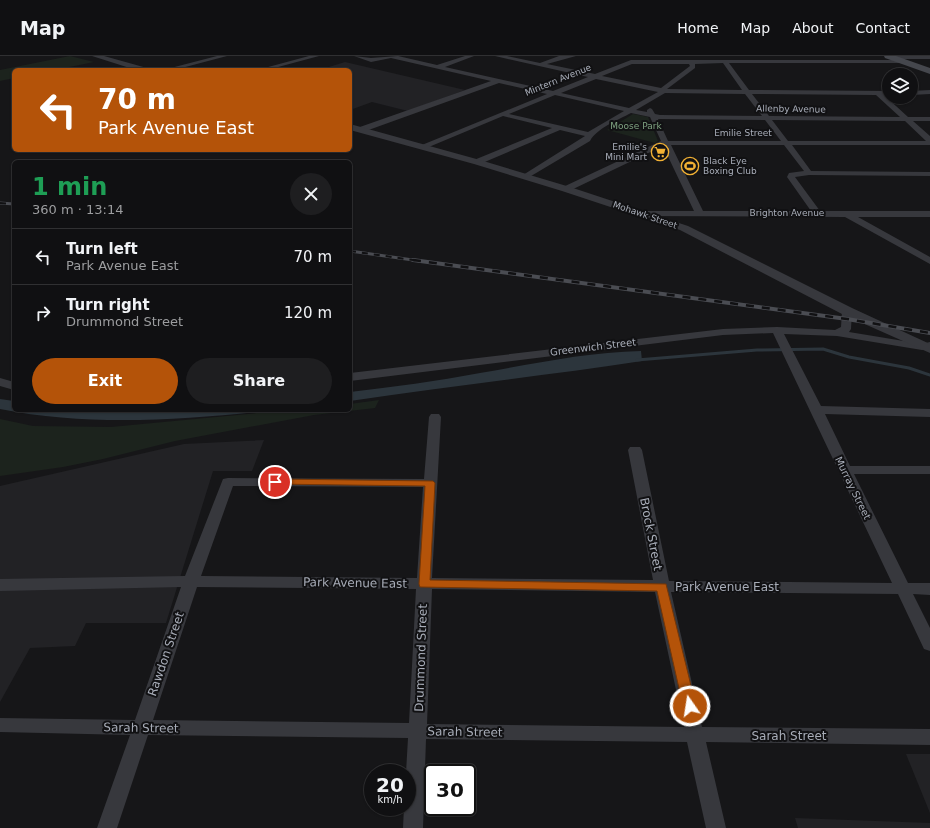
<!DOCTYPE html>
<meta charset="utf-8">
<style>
:root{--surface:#101012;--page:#1e1e20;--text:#f1f3f6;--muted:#9c9d9f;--line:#303032;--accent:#b45309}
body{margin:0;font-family:"DejaVu Sans",sans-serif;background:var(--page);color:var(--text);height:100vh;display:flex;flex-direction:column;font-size:15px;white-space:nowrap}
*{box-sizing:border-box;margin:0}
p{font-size:13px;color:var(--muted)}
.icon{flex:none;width:22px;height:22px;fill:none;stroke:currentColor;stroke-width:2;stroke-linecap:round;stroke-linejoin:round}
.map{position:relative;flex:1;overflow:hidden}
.sheet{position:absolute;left:12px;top:104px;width:340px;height:252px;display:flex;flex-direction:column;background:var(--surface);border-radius:6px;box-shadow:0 1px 3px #0004,0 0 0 1px var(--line)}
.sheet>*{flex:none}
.top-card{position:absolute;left:12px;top:12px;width:340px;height:84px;border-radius:6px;box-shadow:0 1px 3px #0004,0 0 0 1px var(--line);background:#b45309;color:#fff;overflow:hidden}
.buttons{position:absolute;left:882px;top:12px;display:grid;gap:8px}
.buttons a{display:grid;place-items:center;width:36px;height:36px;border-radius:50%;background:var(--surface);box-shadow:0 1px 3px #0004,0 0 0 1px var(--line);font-size:20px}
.speed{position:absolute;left:364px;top:708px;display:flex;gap:8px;font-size:20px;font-weight:700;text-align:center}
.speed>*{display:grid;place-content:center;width:52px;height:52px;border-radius:50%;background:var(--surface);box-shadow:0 1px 3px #0004,0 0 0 1px var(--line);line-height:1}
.speed small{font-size:10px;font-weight:400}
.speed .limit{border:2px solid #111;border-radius:6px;background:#fff;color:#111}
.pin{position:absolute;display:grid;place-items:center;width:34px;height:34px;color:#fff;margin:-17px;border:2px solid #fff;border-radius:50%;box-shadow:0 1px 4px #0007}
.me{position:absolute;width:44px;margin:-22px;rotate:347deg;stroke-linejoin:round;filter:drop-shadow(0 0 3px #0008)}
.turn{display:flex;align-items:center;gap:14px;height:84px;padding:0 20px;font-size:18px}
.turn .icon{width:52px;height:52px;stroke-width:2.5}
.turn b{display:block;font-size:28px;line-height:34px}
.round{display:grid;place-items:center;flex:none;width:42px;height:42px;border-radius:21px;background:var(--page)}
.overview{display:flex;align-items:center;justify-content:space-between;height:68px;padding:0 20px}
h1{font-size:24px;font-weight:600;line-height:30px;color:#1e9e55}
.button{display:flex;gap:8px;margin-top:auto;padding:8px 20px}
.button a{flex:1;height:46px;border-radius:24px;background:var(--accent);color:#fff;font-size:16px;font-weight:600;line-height:46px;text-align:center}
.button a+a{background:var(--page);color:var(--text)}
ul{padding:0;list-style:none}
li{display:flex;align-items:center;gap:12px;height:56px;padding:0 20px;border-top:1px solid var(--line)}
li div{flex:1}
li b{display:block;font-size:15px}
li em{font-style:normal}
header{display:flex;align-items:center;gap:24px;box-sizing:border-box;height:56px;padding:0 20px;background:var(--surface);border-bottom:1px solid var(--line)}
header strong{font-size:19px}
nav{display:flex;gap:22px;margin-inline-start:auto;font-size:14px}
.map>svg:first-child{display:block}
.built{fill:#222225}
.green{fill:#1c231d}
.water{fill:#2c353c}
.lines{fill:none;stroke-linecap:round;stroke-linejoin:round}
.stream{stroke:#2c353c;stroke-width:3}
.minor{fill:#37383d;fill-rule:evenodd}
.tertiary{fill:#37383d;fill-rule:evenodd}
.secondary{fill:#45474d;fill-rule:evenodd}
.rail-far1-casing{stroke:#4a4c52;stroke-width:3}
.rail-casing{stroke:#4a4c52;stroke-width:4}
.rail-far1{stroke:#111113;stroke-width:2;stroke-dasharray:6;stroke-linecap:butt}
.rail{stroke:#111113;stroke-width:2.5;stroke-dasharray:8;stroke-linecap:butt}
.route{fill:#b45309;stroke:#753606}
.labels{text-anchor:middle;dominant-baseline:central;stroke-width:4;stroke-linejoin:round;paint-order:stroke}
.far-street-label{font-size:9px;fill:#a8adb8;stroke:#111113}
.far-park-label{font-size:9px;fill:#7fa381;stroke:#111113}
.far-poi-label{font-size:9px;fill:#a8adb8;stroke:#111113;text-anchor:end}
.street-label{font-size:10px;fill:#a8adb8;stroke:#111113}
.near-street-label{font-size:12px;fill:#a8adb8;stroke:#111113}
</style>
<header>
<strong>Map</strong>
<nav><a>Home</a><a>Map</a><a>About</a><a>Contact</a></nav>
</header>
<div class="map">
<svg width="930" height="772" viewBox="0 0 930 772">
<rect width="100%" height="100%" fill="#161618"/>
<path class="built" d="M345,6L465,34L408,55L372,46L350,54V14H319Z
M264,384L252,415H213L166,567H86L75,590L30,592L0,646V430L184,388Z
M906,698H930V757Z
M795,762L930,767V772H798Z"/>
<path class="green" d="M70,0L94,6L55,14H14V22L0,25V14Z
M633,58L648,61L658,85L655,87L607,74Z
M379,344L375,352L314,359L175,385L103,403L63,411L0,420V363L33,370L111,371L289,354H350V348Z"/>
<path class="water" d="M641,295L642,305C544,320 447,330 350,345V336C393,331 437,325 480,317C533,308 587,296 641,295Z
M0,343L14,345V354H275C184,364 90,371 0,353Z"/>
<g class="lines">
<path class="stream" d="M637,304L757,294L823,293L849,301L909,312L930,319"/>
<path class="minor" d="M217,0H227L174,14H163Z
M309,0H319L267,14H257Z
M354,0L371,2L398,0L437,9L465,0H474L445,11L553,35L588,21L495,0H507L540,7L559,0H576L547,8L595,18L631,4H903V6L901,7H729L749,34L889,35V39H884L908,61H930V65H913L930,80V89H792L811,115L930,116V120L809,119L795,121L820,155H930V161H858L930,201V208L845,161L641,160L640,158L644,155H694L663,90L569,135H563L562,133L563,131L661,85L650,61L631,57C618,64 597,72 590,85L526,123L522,121L523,119L585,80L560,74L480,108H474V104L552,72L503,60L424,93H421L417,91L547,38L499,27L363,76H357V72L491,25L391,2L371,6ZM723,7L742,34L667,33L695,12V8ZM632,8H689L690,10L661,32L602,20ZM596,23L658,36L629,52L561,37ZM665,37L745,38L762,60L660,59L655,58L652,53L650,52L647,54V56L636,54ZM752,38L876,39L900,61L769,60ZM555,39L624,55L588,76L509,58ZM658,63L765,64L781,85H668ZM772,64L905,65L926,85H788ZM671,89H784L804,115L789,117L787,121L811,155H703Z
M890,0H930V3H892L890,2Z
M930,34V38L911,39V35Z
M847,252L852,255L851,273L849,276L922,288L930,286V292L922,294L837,280L784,278L821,350L930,353V361L825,358L850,410H930V418H854L908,527H930V539L913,538L930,572V595L924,593L898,538L671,536L702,671L930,673V689L706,686L726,772H706L687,686L426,683L423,772H403L404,751H407L406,717L408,682L148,679L117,772H97L130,679L0,676V662L135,664L181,531L0,535V523L185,520L223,423L228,422L424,423L429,361L431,358H439L441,361L432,522L653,524L628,394L630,391H640L642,394L669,525L892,527L773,277L723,279L350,325V317L723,273L777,271L835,274L841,271L842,255ZM233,430L423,431L417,522L201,520ZM197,531L416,533L409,667L153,664ZM432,533L655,536L684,671L427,668Z
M0,322L14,326V334L0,330Z"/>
<path class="tertiary" d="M92,0H104L147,12L148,14H136Z
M350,68L480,104L570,131L688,170L852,252L930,288V297L842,258L680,174L562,135L474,108L350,74Z"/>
<path class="secondary" d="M884,0H896L930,12V18L885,2Z"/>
<defs>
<path id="rail-far1" d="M0,147L14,148
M350,195L420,205"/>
<path id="rail" d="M413,204L847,263L930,277"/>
</defs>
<use href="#rail-far1" class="rail-far1-casing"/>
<use href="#rail" class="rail-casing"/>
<use href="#rail-far1" class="rail-far1"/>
<use href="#rail" class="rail"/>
</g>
<path class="route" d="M275,423L433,425L435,427L430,524L666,528L696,650L694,654L690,656L685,654L683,650L657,535L420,531L419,528L425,430L271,428L270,426L271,424Z"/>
<defs>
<symbol id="supermarket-ring" viewBox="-11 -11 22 22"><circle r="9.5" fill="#111113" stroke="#f2b134" stroke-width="1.5"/><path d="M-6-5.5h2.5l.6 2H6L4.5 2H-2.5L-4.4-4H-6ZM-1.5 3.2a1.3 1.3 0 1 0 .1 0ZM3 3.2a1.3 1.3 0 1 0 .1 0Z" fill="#f2b134"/></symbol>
<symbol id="stadium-ring" viewBox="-11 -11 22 22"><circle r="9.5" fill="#111113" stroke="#f2b134" stroke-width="1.5"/><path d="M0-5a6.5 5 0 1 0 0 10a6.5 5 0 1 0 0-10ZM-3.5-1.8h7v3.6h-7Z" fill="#f2b134"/></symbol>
</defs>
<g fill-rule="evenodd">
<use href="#supermarket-ring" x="650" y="86" width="20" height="20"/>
<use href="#stadium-ring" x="680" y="100" width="20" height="20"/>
</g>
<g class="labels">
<g class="far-street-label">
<text transform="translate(558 24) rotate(-22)">Mintern Avenue</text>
<text transform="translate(791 53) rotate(1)">Allenby Avenue</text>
<text x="743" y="77">Emilie Street</text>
<text x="787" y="157">Brighton Avenue</text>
<text transform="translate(645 159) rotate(19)">Mohawk Street</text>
</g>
<g class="far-park-label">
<text x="636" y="70">Moose Park</text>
</g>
<g class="far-poi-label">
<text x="647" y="91">Emilie's<tspan x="647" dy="10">Mini Mart</tspan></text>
<text x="703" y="105" text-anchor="start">Black Eye<tspan x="703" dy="10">Boxing Club</tspan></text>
</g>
<g class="street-label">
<text transform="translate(593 291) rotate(-7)">Greenwich Street</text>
<text transform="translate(853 432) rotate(64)">Murray Street</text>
</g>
<g class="near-street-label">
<text transform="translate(651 478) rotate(79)">Brock Street</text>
<text transform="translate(355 527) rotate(1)">Park Avenue East</text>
<text x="727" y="531">Park Avenue East</text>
<text transform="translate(166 598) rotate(-71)">Rawdon Street</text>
<text transform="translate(421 602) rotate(-88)">Drummond Street</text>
<text transform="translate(141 672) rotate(1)">Sarah Street</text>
<text transform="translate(465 676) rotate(1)">Sarah Street</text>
<text x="789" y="680">Sarah Street</text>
</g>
</g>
</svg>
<div class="buttons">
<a><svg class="icon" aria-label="layers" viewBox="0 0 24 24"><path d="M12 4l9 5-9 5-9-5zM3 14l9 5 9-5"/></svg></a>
</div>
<div class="speed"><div>20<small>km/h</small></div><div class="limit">30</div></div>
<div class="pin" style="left:275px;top:426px;background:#d93025"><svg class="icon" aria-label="arrive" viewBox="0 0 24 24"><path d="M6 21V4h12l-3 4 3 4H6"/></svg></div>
<svg class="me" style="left:690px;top:650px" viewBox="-20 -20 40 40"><circle r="17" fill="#b45309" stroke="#fff" stroke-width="3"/><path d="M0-11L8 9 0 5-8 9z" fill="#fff"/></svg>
<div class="top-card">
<div class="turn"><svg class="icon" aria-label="left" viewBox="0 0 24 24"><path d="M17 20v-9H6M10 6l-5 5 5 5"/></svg><div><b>70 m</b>Park Avenue East</div></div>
</div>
<section class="sheet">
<div class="overview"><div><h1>1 min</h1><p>360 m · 13:14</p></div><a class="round"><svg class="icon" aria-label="close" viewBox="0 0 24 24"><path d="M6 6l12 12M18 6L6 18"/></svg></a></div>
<ul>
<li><svg class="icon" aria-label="left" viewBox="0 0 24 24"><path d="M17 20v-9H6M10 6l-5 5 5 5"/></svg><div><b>Turn left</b><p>Park Avenue East</p></div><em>70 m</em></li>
<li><svg class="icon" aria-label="right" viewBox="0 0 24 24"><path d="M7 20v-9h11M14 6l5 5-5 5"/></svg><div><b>Turn right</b><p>Drummond Street</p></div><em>120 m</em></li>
</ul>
<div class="button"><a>Exit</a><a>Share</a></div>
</section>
</div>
